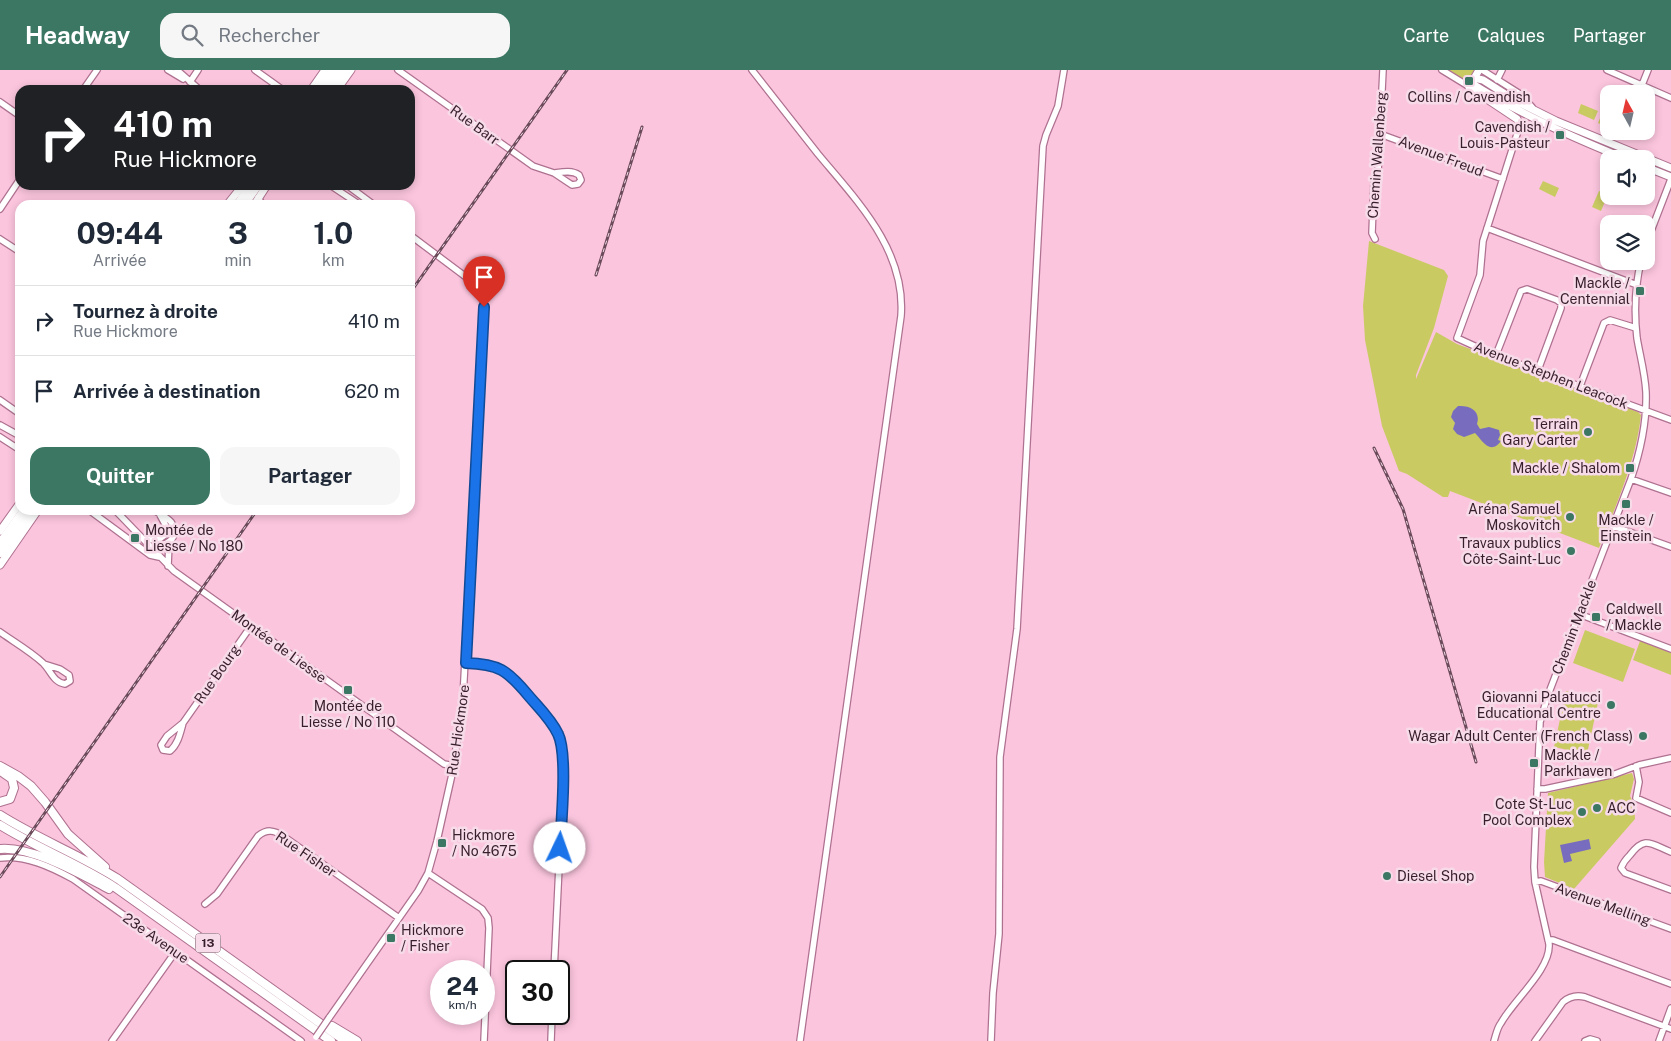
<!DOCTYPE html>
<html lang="fr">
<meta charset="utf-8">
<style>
:root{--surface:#fff;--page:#f6f6f7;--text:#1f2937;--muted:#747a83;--line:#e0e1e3;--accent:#3b7762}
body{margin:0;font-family:"Public Sans",sans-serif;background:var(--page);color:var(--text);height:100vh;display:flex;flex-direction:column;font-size:19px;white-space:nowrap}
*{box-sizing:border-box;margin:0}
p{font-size:16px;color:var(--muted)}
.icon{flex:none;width:28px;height:28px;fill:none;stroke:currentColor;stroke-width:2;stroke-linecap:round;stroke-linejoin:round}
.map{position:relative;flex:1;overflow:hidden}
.panel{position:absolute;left:15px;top:130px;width:400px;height:315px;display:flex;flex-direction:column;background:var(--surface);border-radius:15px;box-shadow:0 2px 8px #0003}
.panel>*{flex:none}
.top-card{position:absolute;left:15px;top:15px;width:400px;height:105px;border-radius:15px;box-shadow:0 2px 8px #0003;background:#202124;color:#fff;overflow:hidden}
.needle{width:32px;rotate:352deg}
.fabs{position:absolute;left:1600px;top:15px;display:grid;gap:10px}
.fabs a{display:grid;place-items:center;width:55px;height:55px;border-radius:10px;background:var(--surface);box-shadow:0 2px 8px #0003;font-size:25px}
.speed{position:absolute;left:430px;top:890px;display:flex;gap:10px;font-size:25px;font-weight:700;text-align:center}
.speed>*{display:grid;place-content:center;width:65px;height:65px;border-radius:50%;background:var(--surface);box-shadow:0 2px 8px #0003;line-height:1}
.speed small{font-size:12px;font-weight:400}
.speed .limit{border:2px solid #111;border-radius:8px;background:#fff;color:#111}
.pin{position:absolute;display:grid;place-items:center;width:42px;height:42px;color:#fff;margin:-51px -21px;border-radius:50% 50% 50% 0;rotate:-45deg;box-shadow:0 0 5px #0007}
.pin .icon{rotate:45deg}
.me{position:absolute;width:55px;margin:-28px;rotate:3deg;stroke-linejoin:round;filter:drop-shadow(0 0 4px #0008)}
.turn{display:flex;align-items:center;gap:18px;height:105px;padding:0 15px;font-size:22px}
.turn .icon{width:65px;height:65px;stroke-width:2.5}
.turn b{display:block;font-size:35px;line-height:42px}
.eta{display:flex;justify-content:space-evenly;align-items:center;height:85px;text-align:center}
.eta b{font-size:30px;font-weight:700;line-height:35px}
.action{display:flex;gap:10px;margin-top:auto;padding:10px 15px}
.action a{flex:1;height:58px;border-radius:15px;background:var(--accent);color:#fff;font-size:20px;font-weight:700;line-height:58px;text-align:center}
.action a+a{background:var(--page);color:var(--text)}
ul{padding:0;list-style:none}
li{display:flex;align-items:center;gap:15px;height:70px;padding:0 15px;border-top:1px solid var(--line)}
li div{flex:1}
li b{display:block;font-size:19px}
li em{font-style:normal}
header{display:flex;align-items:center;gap:30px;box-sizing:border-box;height:70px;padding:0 25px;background:var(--accent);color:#fff}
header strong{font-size:24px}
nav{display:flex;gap:28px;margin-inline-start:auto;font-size:18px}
.search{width:350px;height:45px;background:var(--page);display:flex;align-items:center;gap:12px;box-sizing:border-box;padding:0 18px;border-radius:15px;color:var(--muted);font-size:19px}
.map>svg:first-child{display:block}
.green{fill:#caca63}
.water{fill:#786cbf}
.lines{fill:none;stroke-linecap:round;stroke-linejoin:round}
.minor-casing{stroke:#af7190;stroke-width:8}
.major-casing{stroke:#af7190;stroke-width:9}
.highway-casing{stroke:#af7190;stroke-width:10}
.minor{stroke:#fff;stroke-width:5.5}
.major{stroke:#fff;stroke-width:7}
.highway{stroke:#fff;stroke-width:8}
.rail-casing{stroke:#6b4a5a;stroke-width:3}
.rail{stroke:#f7dbe8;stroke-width:1;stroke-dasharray:4;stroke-linecap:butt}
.minor-bridge-casing{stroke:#af7190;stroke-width:8;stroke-linecap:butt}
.minor-bridge{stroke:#fff;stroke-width:5.5}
.route-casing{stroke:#114b97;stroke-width:12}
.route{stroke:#1a73e8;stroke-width:9}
.poi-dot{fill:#3b7762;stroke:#f7dbe8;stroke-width:2}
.labels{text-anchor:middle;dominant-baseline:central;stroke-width:5;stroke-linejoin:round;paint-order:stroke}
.shield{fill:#f7dbe8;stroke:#715764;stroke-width:1}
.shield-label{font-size:12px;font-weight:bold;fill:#371e2b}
.poi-label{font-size:14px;fill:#371e2b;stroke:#f7dbe8;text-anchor:end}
.street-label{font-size:14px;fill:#371e2b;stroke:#f7dbe8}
</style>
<header>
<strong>Headway</strong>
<div class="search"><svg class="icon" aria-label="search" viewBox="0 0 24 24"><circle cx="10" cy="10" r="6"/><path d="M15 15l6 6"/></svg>Rechercher</div>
<nav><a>Carte</a><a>Calques</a><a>Partager</a></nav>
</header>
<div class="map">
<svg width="1671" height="971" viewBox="0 0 1671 971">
<rect width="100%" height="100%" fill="#fbc5de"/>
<path class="green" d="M1446,0H1475L1467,12Z
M1614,15L1636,24H1610Z
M1609,26V58L1598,53Z
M1581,34L1598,41L1594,50L1578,43Z
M1543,111L1559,118L1555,127L1539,119Z
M1599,121L1608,124L1601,141L1592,137Z
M1369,171L1444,200L1448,206L1434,258L1416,305V309L1436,262L1457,274L1638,342L1641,345C1636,391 1616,435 1599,478L1450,421L1448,427H1443L1407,404L1399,401L1382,356L1365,270L1363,236Z
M1585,560L1635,579L1623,612L1573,593Z
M1640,571L1671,583V605L1633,590Z
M1566,621L1599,628L1587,684L1554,677Z
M1632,703L1634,709L1630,726L1634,734L1635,749L1574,819L1545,807L1544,792L1548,723Z"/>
<path class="water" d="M1458,336C1470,335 1481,341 1477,354L1480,359L1489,357L1499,360L1500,365L1498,370L1501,371C1490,386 1482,370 1475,363L1464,367L1457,364L1453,359L1455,353L1451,347L1453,341Z
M1589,769L1591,779L1570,784L1572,791L1564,793L1560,775Z"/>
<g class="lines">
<defs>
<path id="minor" d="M168,0L183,9
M177,0L200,20
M255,0L283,20
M398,0L533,96L554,103L572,115L578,114L581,110L579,105C572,100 562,102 554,103
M752,0C774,28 796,56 818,84C857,131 906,180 901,246L800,971
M1442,0L1491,30
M1482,0L1520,24L1532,37
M1607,0L1671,28
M1497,10L1502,0
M190,12L198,0
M1642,15L1648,0
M83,20L97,0
M0,32L20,46
M1518,61L1483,171L1480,205L1457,268L1492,284L1671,350
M1380,64L1503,109
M330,115L360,135
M347,115L374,135
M258,128L263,135
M0,139L20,109
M1487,158L1637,215
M0,169L20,182
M1375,169L1372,163L1374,113L1378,102L1383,0
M1646,174L1671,109
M1496,285L1521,221L1527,219L1557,230L1561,233V238L1538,300
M1580,316L1604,253L1610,250L1636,258
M0,330L20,344
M0,355L20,366
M0,367L20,380
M1631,409L1671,423
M89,440L150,485L159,487
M115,440L174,501L444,694L454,696
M1613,456L1671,477
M143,469L158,470L165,465L166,456L160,445
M150,477C164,477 182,469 171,452C167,447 159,444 154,440
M168,496L169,473
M1579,544L1671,579
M0,562C14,572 30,581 43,593C51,601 53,612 65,614L70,611L69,605L60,599L44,594
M466,593L492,596L508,604L551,652L561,669L562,678L563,713L554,901
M183,653C180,664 178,674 170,681L163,680L161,675L167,666L183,653L251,556
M1636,696L1639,712L1636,728L1671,743
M1537,719H1545L1615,704L1639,695L1671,688
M1671,782C1651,774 1645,765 1630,785C1626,789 1623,793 1621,798L1625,803L1671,820
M0,788C26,785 51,797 73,809L301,971
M428,803L482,839L488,848L489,858L484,971
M1535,812L1541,811L1671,859
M205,834L217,824L258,766C267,759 274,760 283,766L399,848
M1548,870H1553L1671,914
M329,948L418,821L428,803L437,771L453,700L463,628L484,234L478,218L470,210L410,165
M112,971L176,881
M551,971L552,944
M991,971L993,923L999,864L1000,687L1017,559L1043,76L1046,65L1058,36L1064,0
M1494,971C1496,965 1497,958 1501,953C1513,931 1551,899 1549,874L1535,812L1534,797L1540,652L1548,625L1631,409C1641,380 1647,352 1646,322C1645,303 1640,286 1637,268C1634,242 1635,216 1641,191
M1535,971L1563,932C1570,926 1577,925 1585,927L1671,959
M1585,971L1590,969L1597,971
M1659,971L1671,938"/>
<path id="major" d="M1474,8L1483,10L1516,31L1556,51L1671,98
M1471,13C1520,44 1572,67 1626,89
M341,14L351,0
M1469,17L1479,0
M311,20L325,0
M1487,29L1517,49L1519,53L1518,61
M1646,97L1671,107
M227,135L243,115
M254,135L267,115
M0,461L20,433
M0,495L38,440"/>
<path id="highway" d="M319,20L333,0
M326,20L340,0
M336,20L345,0
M237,135L251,115
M244,135L258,115
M0,473L24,440
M0,483L30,440
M0,696L18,706L31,716L45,732L68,764L105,797
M0,732L10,729L14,718L12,709L2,702
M0,745C38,769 80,785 118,809L345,971
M0,755C37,778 79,794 116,818L331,971
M0,779C32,776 80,804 109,819
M332,956L357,971"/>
</defs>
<use href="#minor" class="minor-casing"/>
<use href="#major" class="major-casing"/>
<use href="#highway" class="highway-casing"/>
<use href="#minor" class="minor"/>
<use href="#major" class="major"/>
<use href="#highway" class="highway"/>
<defs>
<path id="rail" d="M596,205L642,57
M410,223L567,0
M1374,378L1403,439L1476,692
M0,807L257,440"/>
</defs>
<use href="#rail" class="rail-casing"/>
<use href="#rail" class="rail"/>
<defs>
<path id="minor-bridge" d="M316,967L329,948"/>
</defs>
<use href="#minor-bridge" class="minor-bridge-casing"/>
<use href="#minor-bridge" class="minor-bridge"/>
</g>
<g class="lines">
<defs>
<path id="route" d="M484,237L466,593C499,594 507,600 528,625C538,637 551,649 558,664C568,684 561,753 560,778"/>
</defs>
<use href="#route" class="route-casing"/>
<use href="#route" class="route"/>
</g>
<g class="poi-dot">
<rect x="1464" y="6" width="10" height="10" rx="2.5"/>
<rect x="1555" y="60" width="10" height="10" rx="2.5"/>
<rect x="1635" y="216" width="10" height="10" rx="2.5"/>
<circle cx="1588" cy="362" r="5"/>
<rect x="1625" y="393" width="10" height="10" rx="2.5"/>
<rect x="1621" y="429" width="10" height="10" rx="2.5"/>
<circle cx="1570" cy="447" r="5"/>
<rect x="130" y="463" width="10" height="10" rx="2.5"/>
<circle cx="1571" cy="481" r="5"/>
<rect x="1591" y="542" width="10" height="10" rx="2.5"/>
<rect x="343" y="615" width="10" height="10" rx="2.5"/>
<circle cx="1611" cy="635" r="5"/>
<circle cx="1643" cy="666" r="5"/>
<rect x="1529" y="688" width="10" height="10" rx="2.5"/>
<circle cx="1597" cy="738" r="5"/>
<circle cx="1582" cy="742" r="5"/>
<rect x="437" y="768" width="10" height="10" rx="2.5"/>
<circle cx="1387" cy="806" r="5"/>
<rect x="386" y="863" width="10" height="10" rx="2.5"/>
</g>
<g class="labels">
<rect class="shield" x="195.5" y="863.5" width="25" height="19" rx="4"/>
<g class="shield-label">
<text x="208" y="873">13</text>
</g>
<g class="poi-label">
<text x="1469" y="27" text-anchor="middle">Collins / Cavendish</text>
<text x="1550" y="57">Cavendish /<tspan x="1550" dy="16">Louis-Pasteur</tspan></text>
<text x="1630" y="213">Mackle /<tspan x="1630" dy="16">Centennial</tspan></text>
<text x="1578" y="354">Terrain<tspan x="1578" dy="16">Gary Carter</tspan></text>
<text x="1620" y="398">Mackle / Shalom</text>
<text x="1560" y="439">Aréna Samuel<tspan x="1560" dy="16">Moskovitch</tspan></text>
<text x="1626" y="450" text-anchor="middle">Mackle /<tspan x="1626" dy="16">Einstein</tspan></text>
<text x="145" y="460" text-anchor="start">Montée de<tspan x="145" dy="16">Liesse / No 180</tspan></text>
<text x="1561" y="473">Travaux publics<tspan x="1561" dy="16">Côte-Saint-Luc</tspan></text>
<text x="1606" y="539" text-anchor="start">Caldwell<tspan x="1606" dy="16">/ Mackle</tspan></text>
<text x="1601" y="627">Giovanni Palatucci<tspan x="1601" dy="16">Educational Centre</tspan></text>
<text x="348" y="636" text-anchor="middle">Montée de<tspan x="348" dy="16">Liesse / No 110</tspan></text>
<text x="1633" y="666">Wagar Adult Center (French Class)</text>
<text x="1544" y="685" text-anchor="start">Mackle /<tspan x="1544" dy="16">Parkhaven</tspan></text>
<text x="1572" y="734">Cote St-Luc<tspan x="1572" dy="16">Pool Complex</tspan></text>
<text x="1607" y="738" text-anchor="start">ACC</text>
<text x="452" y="765" text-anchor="start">Hickmore<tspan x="452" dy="16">/ No 4675</tspan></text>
<text x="1397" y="806" text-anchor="start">Diesel Shop</text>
<text x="401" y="860" text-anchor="start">Hickmore<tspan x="401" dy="16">/ Fisher</tspan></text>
</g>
<g class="street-label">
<text transform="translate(475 55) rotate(36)">Rue Barr</text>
<text transform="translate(1377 85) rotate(-86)">Chemin Wallenberg</text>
<text transform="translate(1441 86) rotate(21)">Avenue Freud</text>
<text transform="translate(1551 305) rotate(21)">Avenue Stephen Leacock</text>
<text transform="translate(1574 557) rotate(-69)">Chemin Mackle</text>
<text transform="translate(279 576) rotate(36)">Montée de Liesse</text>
<text transform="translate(217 604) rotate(-55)">Rue Bourg</text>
<text transform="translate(458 660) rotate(-82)">Rue Hickmore</text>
<text transform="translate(306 784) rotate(34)">Rue Fisher</text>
<text transform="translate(1603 834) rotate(20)">Avenue Melling</text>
<text transform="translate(156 868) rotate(35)">23e Avenue</text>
</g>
</g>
</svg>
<div class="fabs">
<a><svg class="needle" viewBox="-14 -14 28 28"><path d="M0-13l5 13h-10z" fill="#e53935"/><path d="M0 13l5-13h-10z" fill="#747a83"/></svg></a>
<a><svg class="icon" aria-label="sound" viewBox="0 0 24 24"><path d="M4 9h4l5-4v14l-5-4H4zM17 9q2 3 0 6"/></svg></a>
<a><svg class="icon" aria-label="layers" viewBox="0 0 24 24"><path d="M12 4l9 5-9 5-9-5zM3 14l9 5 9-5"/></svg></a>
</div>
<div class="speed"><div>24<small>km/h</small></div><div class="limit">30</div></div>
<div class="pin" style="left:484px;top:237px;background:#d93025"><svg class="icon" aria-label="arrive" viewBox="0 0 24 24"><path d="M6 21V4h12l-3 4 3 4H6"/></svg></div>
<svg class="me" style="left:560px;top:778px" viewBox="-20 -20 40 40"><circle r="19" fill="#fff"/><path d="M0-13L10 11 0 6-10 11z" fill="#1a73e8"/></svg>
<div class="top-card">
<div class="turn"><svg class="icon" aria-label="right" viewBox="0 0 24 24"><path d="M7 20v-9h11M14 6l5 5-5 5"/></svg><div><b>410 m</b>Rue Hickmore</div></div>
</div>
<section class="panel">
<div class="eta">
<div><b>09:44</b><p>Arrivée</p></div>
<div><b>3</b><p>min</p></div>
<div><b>1.0</b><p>km</p></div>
</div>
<ul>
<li><svg class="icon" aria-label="right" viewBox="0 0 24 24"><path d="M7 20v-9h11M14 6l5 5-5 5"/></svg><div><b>Tournez à droite</b><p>Rue Hickmore</p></div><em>410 m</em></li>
<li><svg class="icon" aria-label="arrive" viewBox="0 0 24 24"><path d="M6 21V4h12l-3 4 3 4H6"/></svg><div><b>Arrivée à destination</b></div><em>620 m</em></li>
</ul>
<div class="action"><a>Quitter</a><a>Partager</a></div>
</section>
</div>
